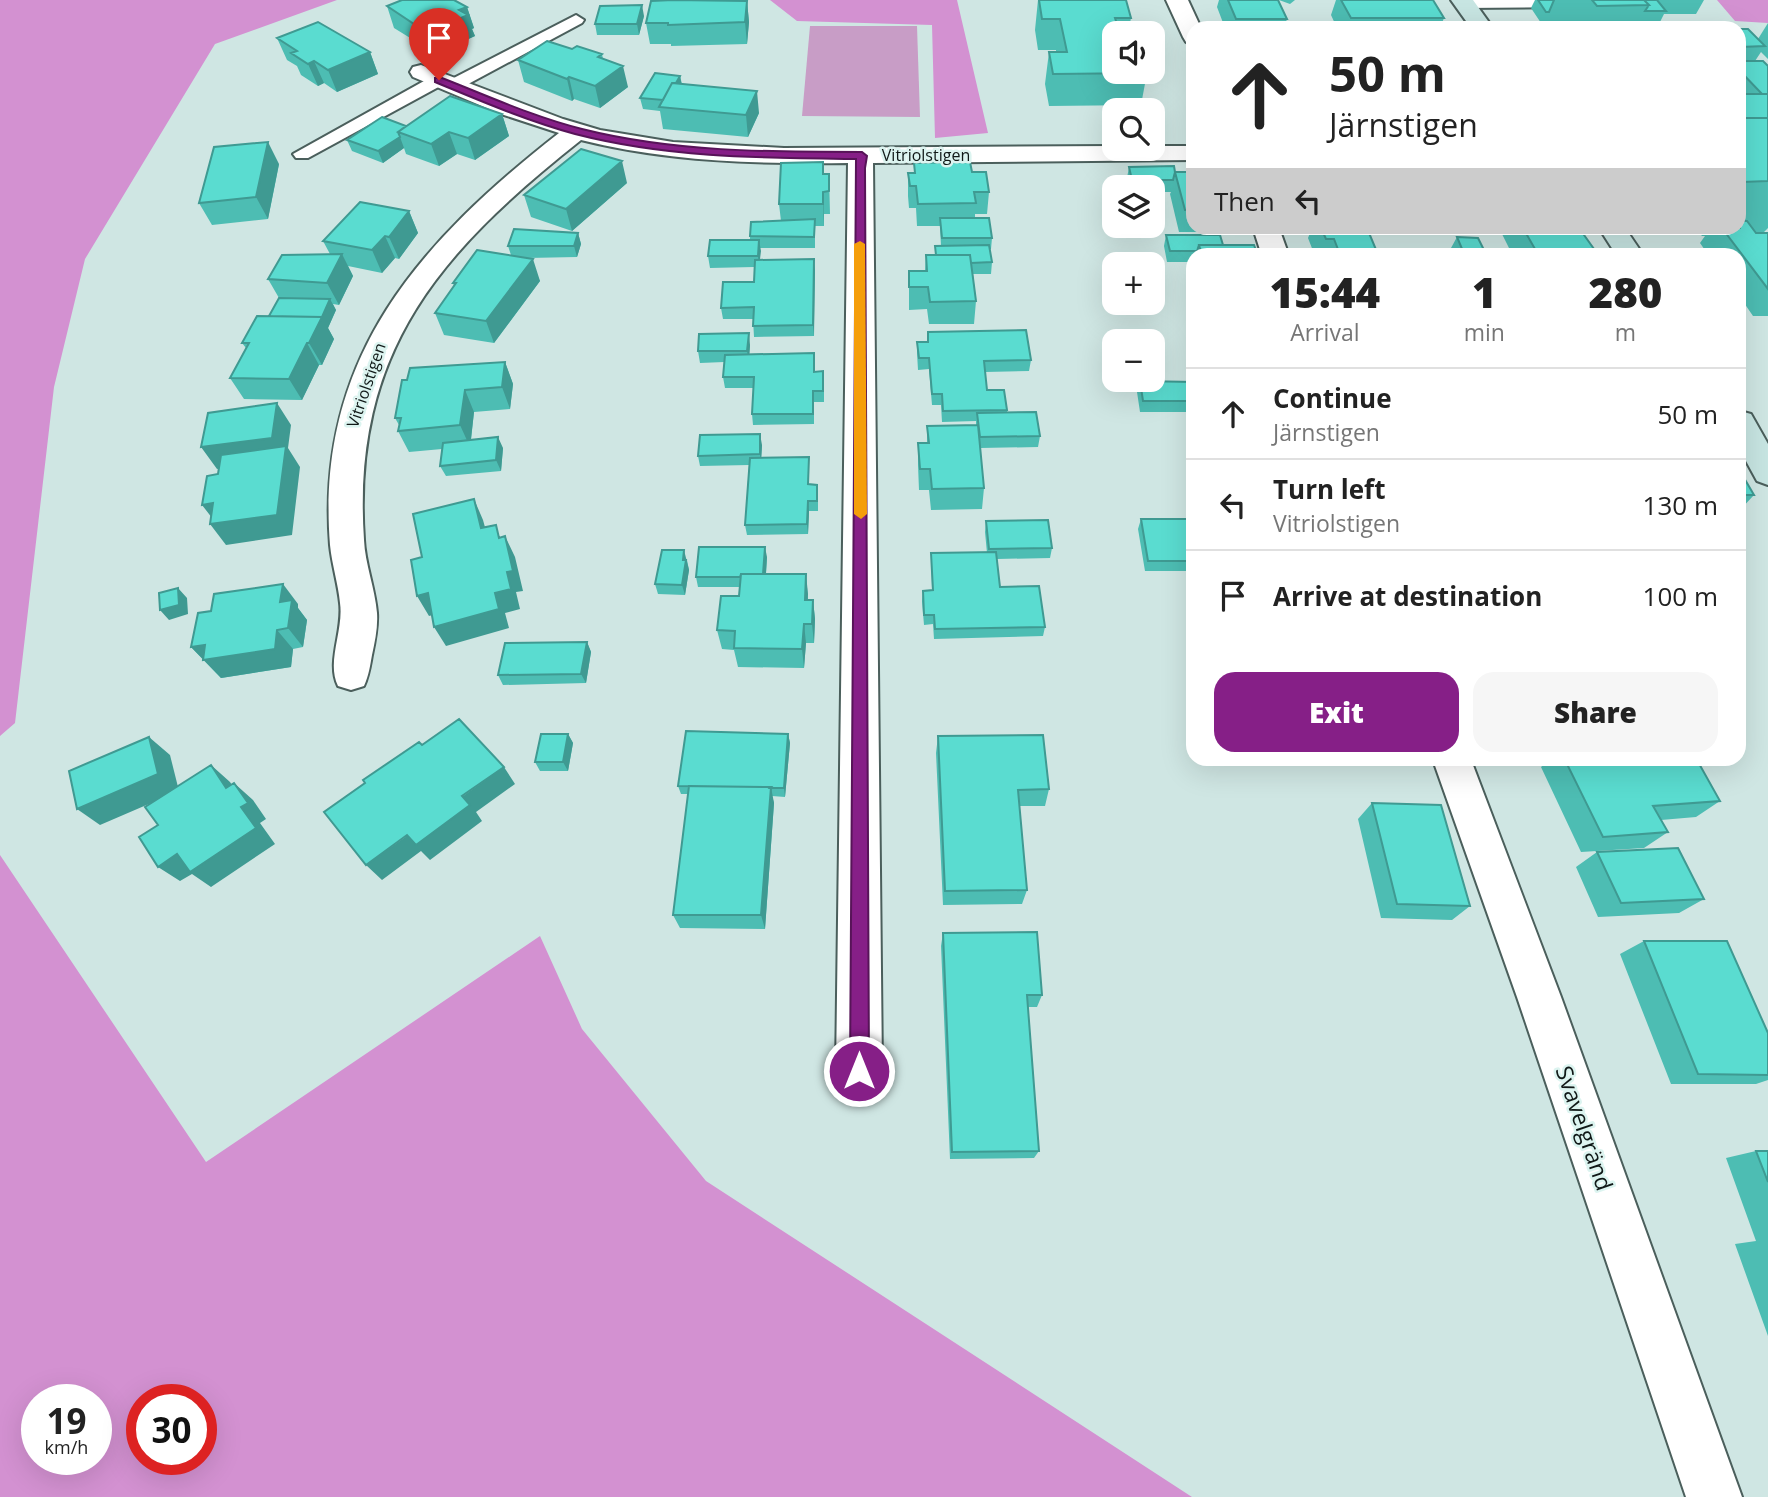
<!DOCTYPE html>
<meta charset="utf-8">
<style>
:root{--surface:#fff;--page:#f6f6f6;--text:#222;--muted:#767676;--line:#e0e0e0;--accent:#861f87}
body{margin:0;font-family:"Open Sans",sans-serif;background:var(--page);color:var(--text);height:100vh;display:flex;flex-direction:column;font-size:26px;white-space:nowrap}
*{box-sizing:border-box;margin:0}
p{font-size:23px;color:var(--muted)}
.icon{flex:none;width:38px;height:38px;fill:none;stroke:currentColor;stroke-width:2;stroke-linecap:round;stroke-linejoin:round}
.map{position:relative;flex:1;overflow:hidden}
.details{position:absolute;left:1186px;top:248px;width:560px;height:518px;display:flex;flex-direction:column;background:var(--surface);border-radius:21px;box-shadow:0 7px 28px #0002}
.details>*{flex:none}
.top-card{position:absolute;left:1186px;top:21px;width:560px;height:214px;border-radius:21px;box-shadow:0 7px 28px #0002;background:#fff;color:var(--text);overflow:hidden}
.tools{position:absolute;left:1102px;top:21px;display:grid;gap:14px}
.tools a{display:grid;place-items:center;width:63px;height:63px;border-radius:14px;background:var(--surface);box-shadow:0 7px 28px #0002;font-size:35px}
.speed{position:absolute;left:21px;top:1384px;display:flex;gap:14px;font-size:35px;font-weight:700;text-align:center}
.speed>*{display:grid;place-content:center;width:91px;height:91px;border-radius:50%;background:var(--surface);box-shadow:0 7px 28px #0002;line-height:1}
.speed small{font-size:18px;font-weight:400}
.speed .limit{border:10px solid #d22;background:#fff;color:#111}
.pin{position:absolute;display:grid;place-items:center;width:60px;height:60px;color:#fff;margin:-72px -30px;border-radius:50% 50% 50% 0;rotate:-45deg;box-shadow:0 0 7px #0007}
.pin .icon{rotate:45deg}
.me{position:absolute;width:77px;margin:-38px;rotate:0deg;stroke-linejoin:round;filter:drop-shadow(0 0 5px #0008)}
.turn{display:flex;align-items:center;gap:24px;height:147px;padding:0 28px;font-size:32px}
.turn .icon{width:91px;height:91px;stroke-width:2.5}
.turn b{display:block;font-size:49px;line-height:60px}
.then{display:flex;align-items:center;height:66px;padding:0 28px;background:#0003;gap:14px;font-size:26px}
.eta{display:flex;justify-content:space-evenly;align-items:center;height:119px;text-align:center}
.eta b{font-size:42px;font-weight:800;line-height:49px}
.cta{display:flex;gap:14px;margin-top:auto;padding:14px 28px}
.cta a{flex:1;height:80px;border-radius:21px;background:var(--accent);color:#fff;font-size:28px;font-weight:800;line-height:80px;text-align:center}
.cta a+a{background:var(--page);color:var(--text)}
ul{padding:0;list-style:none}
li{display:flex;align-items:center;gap:21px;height:91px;padding:0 28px;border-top:2px solid var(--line)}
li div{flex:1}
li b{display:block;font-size:26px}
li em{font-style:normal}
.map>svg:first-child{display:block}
.green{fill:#c89dc6}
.forest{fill:#d391d1;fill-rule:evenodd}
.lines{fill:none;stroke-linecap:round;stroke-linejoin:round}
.lane-casing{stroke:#4b5f5c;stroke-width:4}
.street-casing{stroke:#4b5f5c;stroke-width:4}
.secondary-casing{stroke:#4b5f5c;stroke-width:4}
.lane{fill:#fff;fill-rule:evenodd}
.street{fill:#fff;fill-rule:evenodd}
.secondary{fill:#c7e5e2;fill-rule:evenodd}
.wall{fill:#4dbdb3}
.shaded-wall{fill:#3f9a92}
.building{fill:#5adcd0;stroke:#3f9a92;stroke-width:2}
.route{fill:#861f87;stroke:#571458;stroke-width:2}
.slow{fill:#f59e0b}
.labels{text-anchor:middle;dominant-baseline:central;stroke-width:5;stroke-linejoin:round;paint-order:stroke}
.far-street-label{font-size:16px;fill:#101817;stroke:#dcf4f0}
.near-street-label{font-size:23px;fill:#101817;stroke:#dcf4f0}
</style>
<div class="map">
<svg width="1768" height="1497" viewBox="0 0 1768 1497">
<rect width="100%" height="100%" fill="#cfe6e3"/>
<path class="green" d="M810,26H917L920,117L802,116Z"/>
<path class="forest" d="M0,0H337L215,44L85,259L54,387L15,723L0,736Z
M770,0H957L988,133L935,138L932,25L797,21Z
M1717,0H1768V23L1735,21Z
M0,855L206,1162L540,936L582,1029L706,1181L1192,1497H0ZM37,1400H96V1460H37ZM142,1400H201V1460H142Z"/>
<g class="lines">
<defs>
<path id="lane" d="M1458,0H1575L1577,2L1569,7L1464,8L1458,6L1456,3Z
M576,15L584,20L582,23L457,90H445L444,84L308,158H296L293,154L433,76H445L446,82Z"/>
<path id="street" d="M1166,0H1188L1201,28H1194V44L1186,42L1183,37Z
M421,65L563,119L600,130L673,142L784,148L1115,146V149H1153V146H1194V160L873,163L882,1071L875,1087L859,1094L843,1087L836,1071L848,163C758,164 669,162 581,140C441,251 351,350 364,540C365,564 375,588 377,613C378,627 375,641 372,655C370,666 369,675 364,686L351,690L338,686C326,662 344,630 340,603C338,583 332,565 330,545C315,357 420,242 559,133L501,114L413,77L410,72L413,67Z
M1253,228H1279L1289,256H1262Z
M1433,760H1471L1561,997L1742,1497H1686L1517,997Z"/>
<path id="secondary" d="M1451,0H1473L1493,28H1471Z
M1599,228H1625L1644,256H1617Z
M1740,411L1751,414L1768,444V485L1757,481L1740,450Z"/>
</defs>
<use href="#lane" class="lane-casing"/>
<use href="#street" class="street-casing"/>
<use href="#secondary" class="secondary-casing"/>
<use href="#lane" class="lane"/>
<use href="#street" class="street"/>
<use href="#secondary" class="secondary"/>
</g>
<path class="wall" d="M673,0L747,1L749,22L747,44L671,46V44H650L646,23Z
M1038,0L1131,18L1128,33H1115V72L1147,73L1141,105L1049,106L1045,84L1049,52H1056V50H1038L1035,30Z
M1219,0H1278L1287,19L1284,28H1225L1217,7Z
M1279,0H1295L1290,4Z
M1336,0H1433L1444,18L1440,28H1337L1331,15Z
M1535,0H1704L1696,14H1664L1660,22H1639L1636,28H1546L1543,24V23H1541L1531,8Z
M387,6L467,7L474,28L472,29L475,36L438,53L428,49L394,28Z
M644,16L639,35H597L595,24Z
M1768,23V59L1761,52L1755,61L1768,66V228L1763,233H1768V316H1753L1740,297V256H1709L1700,243L1705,236H1702L1695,228H1740V94H1744L1740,90V29L1758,39Z
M277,38L370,52L378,74L337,92L324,83L318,86L301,75L297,66L287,60Z
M572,49L602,54L603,59L628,87L600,108L574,99L572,101L524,82L518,60Z
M680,76L682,84L759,113L748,137L663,129L660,111L643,109L640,98Z
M502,114L509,136L475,160L457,154L439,166L406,154L404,148L383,163L352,151L347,140L406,126Z
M914,163L972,172L989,192L987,214H975V218L992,238L991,249H990L992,262L991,274H973L976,301L974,324H929L927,309L909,310V271H925L926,255H935V246H941L940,226H917L916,208H909L908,196V173H914Z
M279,164L268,219L212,225L199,203Z
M1129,167L1175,172H1194V228H1224L1223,232H1179L1170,194L1171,192H1153V187H1129L1127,178Z
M824,174H829L830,214H824V226H815V248H760V260L814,259V336L754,337L753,319H723L721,308L754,282V267L710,268L708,256L750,240V236L781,221L779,204Z
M627,183L572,231L531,217L524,195Z
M409,211L418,233L399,259L395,258L382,273L348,266L353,276L339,305L333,304L336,310L328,328L334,339L322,365H319L302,400L244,399L230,378L246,348L242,343L269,316L279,298L268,279L330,254L323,241Z
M1312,228H1367L1377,252L1376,256H1315L1308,238Z
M1503,228H1579L1594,249L1593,252L1595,256H1513L1501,232Z
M578,233L581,244L577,257L527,258L540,281L494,343L444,335L435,313L454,286L453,283L511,255L508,246Z
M1166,235L1223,245L1258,256H1194V262H1167L1164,246Z
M1457,237L1487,256H1454L1451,248Z
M928,332L1031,360L1029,371L985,372L987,390L1007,410V412L1040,436L1038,447L980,448L984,488L982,509L931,510L929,490H919L918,465V443H927V426L976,425V421L942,422L941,405H932L929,369L918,370L917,353V342H927Z
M750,345L749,354L814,353L815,371H823L824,382V402H814V424L753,425L752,414L754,388H725L723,377L724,362L700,363L698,351Z
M505,362L513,384L510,409L474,412L471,440L503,448L501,471L446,476L440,466L442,449L409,452L398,431L399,425L395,418Z
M1140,381L1194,382V412H1140L1137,392Z
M762,445L761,457H809V484L818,495V511H809L808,534L747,535L745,525L749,465L700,466L698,456Z
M1740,471L1754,495L1740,510Z
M1141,519H1194V571H1145L1138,529Z
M986,521L1052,548L1050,558L997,559L1000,587L1045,627L1043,636L934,639L933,624L924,625L922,601L923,591L932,590L931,553H987L985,532Z
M767,557L766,574H806L808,600H813L815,619L814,643H806L804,668L738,667L734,650L722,649L717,630L739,596L740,587H698L696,577Z
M687,560L689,570L685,595L658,594L655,584Z
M298,604V608L307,620L303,647L293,649L291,667L221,678L191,647Z
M587,642L591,652L586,683L503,685L498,675Z
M568,734L573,743L568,771H540L535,762Z
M788,734L790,743L785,797L772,796L774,803L765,929L680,928L673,915L688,794H681L678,786Z
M938,736L1049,789L1045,806H1019L1027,890L1022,904L943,905L936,753Z
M1550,760H1697L1720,801L1696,817L1661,820L1668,832L1644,848L1581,852L1541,767Z
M1372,803L1470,906L1452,920L1381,918L1358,819Z
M1597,852L1704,899L1679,913L1598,917L1576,867Z
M943,933L1042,995L1037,1007H1028L1039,1151L1034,1158L950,1159L941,946Z
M1644,941L1768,1033V1080L1756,1084H1671L1620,954Z
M1756,1151H1768V1336L1735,1244L1756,1241L1726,1158Z"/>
<path class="shaded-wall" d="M747,1L749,22L747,44L745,22Z
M642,5L644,16L639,35L637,24Z
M467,7L474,28L472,29L475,36L438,53L430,31L459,10Z
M370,52L378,74L337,92L328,70Z
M314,61L324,83L318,86L308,64Z
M623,66L628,87L600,108L595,86Z
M680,76L682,87L667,100Z
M569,77L574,99L572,101L567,79Z
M757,91L759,113L748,137L746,115Z
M502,114L509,136L475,160L468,138Z
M449,132L457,154L439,166L431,144Z
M400,137L404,148L383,163L378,151Z
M268,142L279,164L268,219L256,197Z
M622,161L627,183L572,231L566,209Z
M823,192L824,214V226L823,204Z
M409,211L418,233L399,259L389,237Z
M578,233L581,244L577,257L574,246Z
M385,236L395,258L382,273L372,250Z
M759,240L761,251L759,267L758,256Z
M342,254L353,276L339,305L327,283Z
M533,259L540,281L494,343L486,321Z
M814,259L815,270L814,336L813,325Z
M330,299L336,310L328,328L334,339L322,365L309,343Z
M749,333L750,345L749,362L747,351Z
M307,343L319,365L302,400L289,379Z
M505,362L513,384L510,409L502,387Z
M465,390L474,412L470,447L460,425Z
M277,403L291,425L288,448L300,467L292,535L226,545L210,524L216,523L202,505L284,459L217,469L201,447Z
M760,434L762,445L761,465L760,454Z
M498,437L503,448L501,471L496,460Z
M474,499L483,520L491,549L481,528Z
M808,501L809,511L808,534L807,524Z
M505,536L515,557L523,591L516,592L520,609L505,613L509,628L446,646L434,627L495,593L507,572Z
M765,547L767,557L765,587L763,577Z
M684,550L689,570L685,595L682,585Z
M806,574L808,594L807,620L805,600Z
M283,584L298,604V608L307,620L303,647L288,628L280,602Z
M178,588L187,598L188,614L169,620L160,610Z
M428,593L440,613L429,616L417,596Z
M813,600L815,619L814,643L812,624Z
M804,624L806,643L804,668L802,649Z
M277,630L293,649L291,667L221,678L191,647Z
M587,642L591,652L586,683L581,674Z
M568,734L573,743L568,771L563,762Z
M788,734L790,743L785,797L784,788Z
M149,737L170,755L179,791L100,825L77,809Z
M211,765L230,782L245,804L226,788Z
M504,767L515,784L476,812L482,821L430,860L421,851L382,880L366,865Z
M234,783L253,800L266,819L260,823L275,844L211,887L192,874L180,881L158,867L241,807Z
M771,787L774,803L765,929L761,915Z"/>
<path class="building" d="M402,0H454L467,7L459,10L468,15L430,31L420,28L387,6Z
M673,0L747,1L745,22L668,25V23H646L651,1Z
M1039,0H1126L1131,18H1115L1120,33H1115V72H1147V73L1053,74L1049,52H1067L1060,19H1042Z
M1228,0H1278L1287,19H1236Z
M1341,0H1433L1444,18H1351Z
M1538,0H1554L1549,12H1546Z
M1592,0H1644L1649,5L1597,6Z
M1644,0H1657L1666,11H1645L1649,5Z
M642,5L637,24H595L600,6Z
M318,22L370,52L328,70L314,61L308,64L291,53L297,51L277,38Z
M1740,29H1748L1765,46L1740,47Z
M547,41L572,49L577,46L602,54L598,57L623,66L595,86L569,77L567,79L518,60Z
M1740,61H1763L1768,66V94H1762L1740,71Z
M655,73L680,76L676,83H672L663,100L640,98Z
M672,83L757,91L746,115L659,107Z
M1740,94H1768V118H1740Z
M450,96L502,114L468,138L449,132L431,144L398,132Z
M382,117L406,126L398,132L400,137L378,151L347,140Z
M1740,118H1768V181L1742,182L1740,179Z
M268,142L256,197L199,203L214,147Z
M581,149L622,161L566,209L524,195Z
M823,162V174H829V191L823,192V204H779L781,163Z
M970,162L972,172H986L989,192H974L976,203L918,204L916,186H910L908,173H915L914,163Z
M1174,166L1175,172L1173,180H1132L1129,167Z
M1175,172H1194V210H1185Z
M360,202L409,211L389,237L385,236L372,250L323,241Z
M940,218H989L992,238H942Z
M815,219L814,237L750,236L751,222Z
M1740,221H1747L1756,233H1768V289L1722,228H1740Z
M1321,228H1367L1377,252H1339L1334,239H1326Z
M1523,228H1579L1594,249H1591L1595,256H1539Z
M514,229L578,233L574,246H508Z
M1166,235H1220L1223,245H1199L1197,251H1170Z
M1457,237L1478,238L1487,256H1465Z
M710,240H759L758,256H708Z
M989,245L992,262L971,263L970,255H936L935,246Z
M1199,245H1254L1258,256H1202Z
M477,250L533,259L486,321L435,313L456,283H453Z
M342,254L327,283L268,279L282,255Z
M926,255H970L976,301L930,302L928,287H909V271H927Z
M814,259L813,325L753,326L754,307L721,308L723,282H754L755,260Z
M279,298L330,299L322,317L269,316Z
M257,316L322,317L309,343H307L289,379L230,378L249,343H242Z
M1026,330L1031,360L984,361L987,390H1004L1007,410L943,411L942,394H932L929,358H919L917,342H928V332Z
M749,333L747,351H698L699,334Z
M814,353V372L823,371V391H813V414H752L754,377H723L725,355Z
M505,362L502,387L465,390L460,425L398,431L401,418H395L402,380H407L410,368Z
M1140,381L1194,382V401H1143Z
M277,403L272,438L201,447L208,413Z
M1036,412L1040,436L980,437L977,413Z
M978,425L984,488L932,489L930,469H920L918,443H929L927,426Z
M760,434V454L698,456L700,435Z
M498,437L496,460L440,466L443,443Z
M286,446L277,515L210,524L213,503L202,505L207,476L218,474L221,455Z
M809,457L808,484L817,485V501H808L807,524L745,525L750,458Z
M1740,471L1754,495H1740Z
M474,499L481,528L496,525L499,538L505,536L513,571L507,572L511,589L495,593L499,609L434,627L428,593L417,596L411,560L422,557L413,514Z
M1141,519H1194V561H1148Z
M1048,520L1052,548L989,549L986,521Z
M699,547H765L763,574H741L740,577H696Z
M662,550H684L683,560H686L682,585L655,584Z
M996,552L1000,587L1039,586L1045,627L935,629L934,615H924L923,591L933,590L931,553Z
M741,574H806L805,600H813L812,624H804L802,649L734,648L735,631L717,630L721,596H739Z
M283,584L280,602L292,600L288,628L277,630L275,649L203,660L205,645L191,647L198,613L211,611L214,594Z
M178,588L179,605L160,610L159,593Z
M587,642L581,674L498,675L505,643Z
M459,719L504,767L462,796L470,805L416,845L407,835L366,865L324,812L365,783L363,780L419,742L422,745Z
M686,731L788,734L784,788H770L771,787L678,786Z
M541,734H568L563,762H535Z
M1043,735L1049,789L1018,790L1027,890L945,891L938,736Z
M149,737L158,774L77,809L69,771Z
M1565,760H1697L1720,801L1653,806L1668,832L1603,837Z
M211,765L226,788L234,783L248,803L241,807L256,828L190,872L177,854L158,867L139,837L158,825L145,807Z
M689,786L771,787L761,915H673Z
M1372,803L1441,805L1470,906L1397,904Z
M1678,848L1704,899L1621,903L1597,852Z
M1037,932L1042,995H1027L1039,1151L952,1152L943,933Z
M1644,941H1727L1768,1033V1075L1698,1074Z
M1756,1151H1768V1182Z"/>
<path class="route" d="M435,78H442C488,96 534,117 582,129C674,152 767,152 862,152L867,156L865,168L869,1071L866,1078L859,1080L852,1078L850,1071L856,159C761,158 668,158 575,134C527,121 481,101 435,82Z"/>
<path class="slow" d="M860,241L865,244L867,514L861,519L854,514V244Z"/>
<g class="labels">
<g class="far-street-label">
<text x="926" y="155">Vitriolstigen</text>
<text transform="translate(366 385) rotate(-71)">Vitriolstigen</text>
</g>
<g class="near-street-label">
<text transform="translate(1585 1128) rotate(71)">Svavelgränd</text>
</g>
</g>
</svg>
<div class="tools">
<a><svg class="icon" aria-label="sound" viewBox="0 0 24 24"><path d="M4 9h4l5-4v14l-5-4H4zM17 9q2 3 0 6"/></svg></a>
<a><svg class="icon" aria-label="search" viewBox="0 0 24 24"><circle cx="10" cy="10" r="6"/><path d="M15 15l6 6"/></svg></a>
<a><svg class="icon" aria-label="layers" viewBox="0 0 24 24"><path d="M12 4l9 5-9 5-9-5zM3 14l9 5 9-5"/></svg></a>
<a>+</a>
<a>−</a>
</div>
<div class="speed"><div>19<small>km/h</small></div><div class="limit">30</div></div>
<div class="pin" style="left:439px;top:80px;background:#d93025"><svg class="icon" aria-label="arrive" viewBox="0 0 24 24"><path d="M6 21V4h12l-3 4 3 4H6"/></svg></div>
<svg class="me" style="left:859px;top:1071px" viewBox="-20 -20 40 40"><circle r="17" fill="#861f87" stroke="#fff" stroke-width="3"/><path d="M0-11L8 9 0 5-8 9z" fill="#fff"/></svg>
<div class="top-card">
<div class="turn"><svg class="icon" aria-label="ahead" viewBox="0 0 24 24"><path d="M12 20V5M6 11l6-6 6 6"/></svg><div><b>50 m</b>Järnstigen</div></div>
<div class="then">Then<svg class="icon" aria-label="left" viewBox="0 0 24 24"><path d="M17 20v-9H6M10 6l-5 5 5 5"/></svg></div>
</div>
<section class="details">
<div class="eta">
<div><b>15:44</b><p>Arrival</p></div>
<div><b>1</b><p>min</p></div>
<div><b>280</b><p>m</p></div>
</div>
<ul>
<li><svg class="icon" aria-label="ahead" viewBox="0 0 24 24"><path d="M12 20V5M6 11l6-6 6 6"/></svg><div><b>Continue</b><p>Järnstigen</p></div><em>50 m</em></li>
<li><svg class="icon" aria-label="left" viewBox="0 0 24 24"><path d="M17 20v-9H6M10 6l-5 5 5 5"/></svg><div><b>Turn left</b><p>Vitriolstigen</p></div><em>130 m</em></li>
<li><svg class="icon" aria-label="arrive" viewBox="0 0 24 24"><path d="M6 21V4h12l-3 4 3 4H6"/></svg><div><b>Arrive at destination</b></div><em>100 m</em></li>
</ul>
<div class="cta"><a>Exit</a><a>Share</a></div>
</section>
</div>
